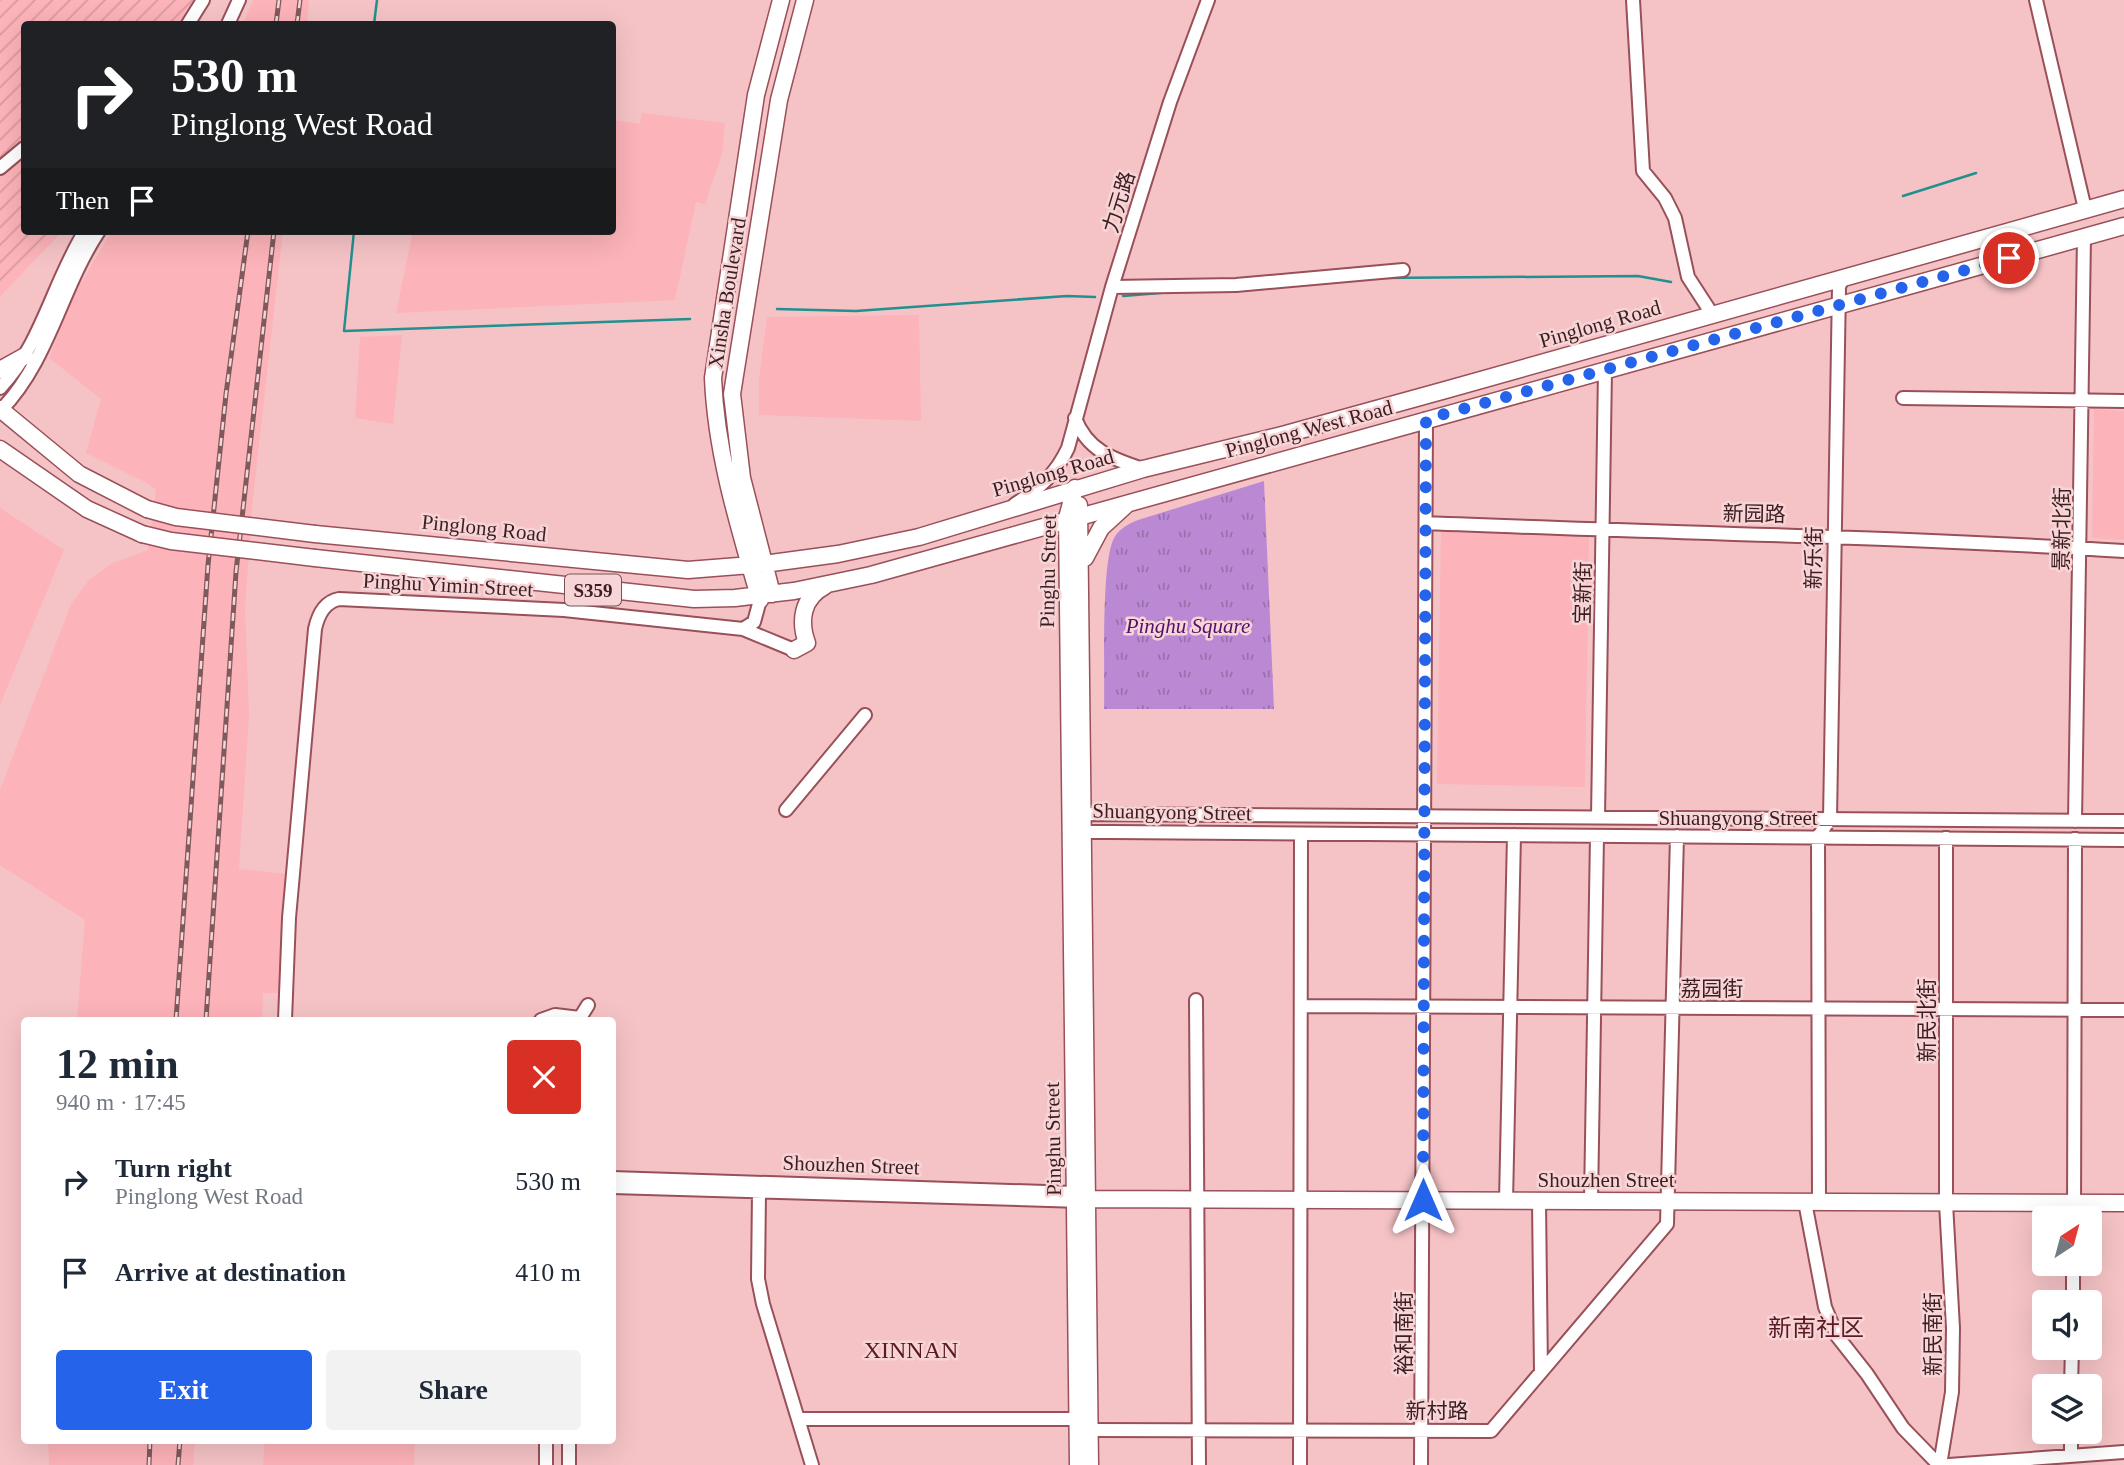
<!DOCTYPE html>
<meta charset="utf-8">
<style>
:root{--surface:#fff;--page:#f2f2f3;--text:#1f2937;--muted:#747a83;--accent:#2563eb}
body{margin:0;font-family:"Times New Roman","Noto Sans SC",serif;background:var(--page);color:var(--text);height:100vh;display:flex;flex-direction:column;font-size:26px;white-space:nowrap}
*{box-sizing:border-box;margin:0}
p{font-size:23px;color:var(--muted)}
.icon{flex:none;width:38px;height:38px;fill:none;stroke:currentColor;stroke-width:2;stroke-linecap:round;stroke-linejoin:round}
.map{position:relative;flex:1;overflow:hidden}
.drawer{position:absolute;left:21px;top:1017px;width:595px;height:427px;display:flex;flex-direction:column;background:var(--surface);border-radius:7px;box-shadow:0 7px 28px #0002}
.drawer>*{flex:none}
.banner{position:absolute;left:21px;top:21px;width:595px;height:214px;border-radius:7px;box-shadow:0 7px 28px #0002;background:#202124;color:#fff;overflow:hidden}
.needle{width:46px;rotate:36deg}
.tools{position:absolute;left:2032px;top:1206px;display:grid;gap:14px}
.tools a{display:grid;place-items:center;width:70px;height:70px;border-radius:7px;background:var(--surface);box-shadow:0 7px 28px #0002;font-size:35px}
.pin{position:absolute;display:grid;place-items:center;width:60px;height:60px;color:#fff;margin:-30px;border:4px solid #fff;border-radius:50%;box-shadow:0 2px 7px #0007}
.me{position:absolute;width:77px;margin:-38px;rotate:0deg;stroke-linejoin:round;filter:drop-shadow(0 0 5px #0008)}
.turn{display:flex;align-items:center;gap:24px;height:147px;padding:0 35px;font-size:32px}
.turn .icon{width:91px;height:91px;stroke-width:2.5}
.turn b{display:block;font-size:49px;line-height:60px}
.then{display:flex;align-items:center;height:66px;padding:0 35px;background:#0003;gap:14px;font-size:26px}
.round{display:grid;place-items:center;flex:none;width:74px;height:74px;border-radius:7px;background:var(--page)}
.overview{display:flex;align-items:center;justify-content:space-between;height:119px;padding:0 35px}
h1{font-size:42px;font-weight:700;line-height:52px}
.action{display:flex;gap:14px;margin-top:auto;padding:14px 35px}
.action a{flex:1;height:80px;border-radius:7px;background:var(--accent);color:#fff;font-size:28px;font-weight:700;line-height:80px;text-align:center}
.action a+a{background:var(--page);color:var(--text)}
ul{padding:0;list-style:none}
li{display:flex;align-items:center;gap:21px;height:91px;padding:0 35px}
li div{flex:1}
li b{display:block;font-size:26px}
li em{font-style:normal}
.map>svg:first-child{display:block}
.built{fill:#fcb3b9}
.industrial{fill:url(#industrial-furrows)}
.park{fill:url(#park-tufts)}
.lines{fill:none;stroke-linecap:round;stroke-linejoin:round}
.stream{stroke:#21908e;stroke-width:2.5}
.minor-casing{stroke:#995059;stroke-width:16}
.major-casing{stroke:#995059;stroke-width:19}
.minor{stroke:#fff;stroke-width:12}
.major{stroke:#fff;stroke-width:16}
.rail-casing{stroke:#7f595c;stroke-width:5}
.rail{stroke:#f7d5d7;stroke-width:2.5;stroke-dasharray:8;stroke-linecap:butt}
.major-bridge-casing{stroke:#995059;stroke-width:19;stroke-linecap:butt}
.major-bridge{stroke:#fff;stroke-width:16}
.route{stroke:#2563eb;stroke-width:12;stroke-dasharray:0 21.6}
.labels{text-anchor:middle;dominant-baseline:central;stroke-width:5;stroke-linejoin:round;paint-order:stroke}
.shield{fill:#f7d5d7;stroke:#745457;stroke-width:2}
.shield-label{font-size:19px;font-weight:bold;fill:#3c1d20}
.street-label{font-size:21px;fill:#3c1d20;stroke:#f7d5d7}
.park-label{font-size:21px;font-style:italic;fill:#51106b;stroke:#f7d5d7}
.quarter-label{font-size:24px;fill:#5b1925;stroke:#f7d5d7}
</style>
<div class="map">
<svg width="2124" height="1465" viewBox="0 0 2124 1465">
<defs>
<pattern id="industrial-furrows" width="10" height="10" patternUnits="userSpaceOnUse" patternTransform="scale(1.75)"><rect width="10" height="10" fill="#fcb3b9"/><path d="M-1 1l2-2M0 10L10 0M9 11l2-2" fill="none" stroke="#d99a9f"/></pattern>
<pattern id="park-tufts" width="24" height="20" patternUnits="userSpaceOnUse" patternTransform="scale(1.75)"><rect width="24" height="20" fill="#bb89d4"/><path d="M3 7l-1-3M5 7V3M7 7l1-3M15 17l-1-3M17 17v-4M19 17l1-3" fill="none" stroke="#996fac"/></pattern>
</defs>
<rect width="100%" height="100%" fill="#f5c3c6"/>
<path class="built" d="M253,0H309L307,24H243Z
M642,113L725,123L722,154L705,204L696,202L675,300L396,313L413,231H612L613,120L640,124Z
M112,231H283L252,507L245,609L249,715L239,869L286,874L279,993H263L262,1020H77L85,920L0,865V790L71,604L89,580L112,563L148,550L156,490L149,484L86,453L101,399L49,358L70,302Z
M919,315L921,421L759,415V379L767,317Z
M402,335L393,424L355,418L360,337Z
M2094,409L2124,411V540L2092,538Z
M0,508L64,550L0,705Z
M1441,532L1589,535L1585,787L1437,784Z
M48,1440H195L193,1465H49Z
M265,1440H415L414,1465H263Z"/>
<path class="industrial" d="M0,0H210L194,24H24V231H63L0,296Z"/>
<path class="park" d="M1264,481L1274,709H1104C1105,672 1101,569 1113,540C1118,529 1128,524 1138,520Z"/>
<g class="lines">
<path class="stream" d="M374,24L377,0
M1903,196L1976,173
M354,231L344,331L690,319
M1381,278L1638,276L1671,282
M1123,296L1172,292
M777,309L856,311L1067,296L1095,297"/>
<defs>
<path id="minor" d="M1633,0L1643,171L1665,198L1675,218L1688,277L1712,314
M2036,0L2085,209
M188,24L203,0
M228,24L239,0
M0,168L24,148
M1112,287L1236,285L1403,270
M0,388C42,344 53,282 85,231
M1903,398L2124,401
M1,410C49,361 61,288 99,231
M1075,418C1087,450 1112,459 1143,469
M1015,504C1039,489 1056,474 1068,448L1112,287L1170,102L1208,0
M1426,523C1659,533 1891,536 2124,551
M743,629L754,622L760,600
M786,810L865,715
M1074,814L2124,821
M1598,817L1605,370
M2075,821L2084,237
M1079,825L1084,832H1112L2124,840
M1196,1000L1199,1465
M1301,1006L2124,1010
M580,1018L588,1005
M285,1020L289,918L315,629C318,615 324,602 339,599L564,610L743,629L794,650
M541,1020L555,1015L580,1018
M612,1178L1074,1193L1081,1196
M612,1187L1081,1201
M759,1192L758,1279L763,1304L812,1465
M1506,1201L1514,835
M1539,1201L1541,1372
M1591,1201L1597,836
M1805,1202L1825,1307L1837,1336L1867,1374L1903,1428L1939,1465
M1819,1202L1818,837L1830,819L1839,287L1843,277
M2074,1218L2075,839
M2073,1302V1264
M2071,1386L2072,1348
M798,1419H1077
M1090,1430L1491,1431L1667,1224L1677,836
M2071,1456V1432
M546,1465V1440
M569,1465V1440
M1300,1465L1301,834
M1421,1465L1426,419
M1940,1465L1952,1392L1953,1328L1946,1203V838
M1949,1465L2124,1452"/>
<path id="major" d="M0,370L25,356
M0,409L79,474L147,509
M0,449L87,509L142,534
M1075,488L1067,518L1078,1465
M1079,505L1090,1465
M315,534L688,570L764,564L838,554L919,537L1143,469L1286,434L1449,389L2124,199
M315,558L694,599L735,598L794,591L871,575L2124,226
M1085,558L1101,528L1126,505
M772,594L742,478L732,394L779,100L805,0
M760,600C739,527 716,454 713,378L756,95L781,0
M794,650L807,643C799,621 802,598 825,586
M1088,1199L2124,1203"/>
</defs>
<use href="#minor" class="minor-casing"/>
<use href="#major" class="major-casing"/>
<use href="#minor" class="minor"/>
<use href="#major" class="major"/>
<defs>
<path id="rail" d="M276,24L279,0
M297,24L300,0
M176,1020L208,565L226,394L248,231
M206,1020L236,572L274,231
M149,1465L150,1440
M178,1465L180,1440"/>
</defs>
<use href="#rail" class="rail-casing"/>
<use href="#rail" class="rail"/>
<defs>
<path id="major-bridge" d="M147,509L176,517L315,534
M142,534L171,541L315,558"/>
</defs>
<use href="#major-bridge" class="major-bridge-casing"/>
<use href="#major-bridge" class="major-bridge"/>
</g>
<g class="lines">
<path class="route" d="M1423,1200L1426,419L2009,258"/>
</g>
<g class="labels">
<rect class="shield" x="565" y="574.5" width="56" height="31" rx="5"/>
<g class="shield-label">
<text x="593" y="590">S359</text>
</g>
<g class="street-label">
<text transform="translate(1119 202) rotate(-73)">力元路</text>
<text transform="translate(727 293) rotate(-81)">Xinsha Boulevard</text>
<text transform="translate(1600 324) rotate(-16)">Pinglong Road</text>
<text transform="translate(1309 429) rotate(-15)">Pinglong West Road</text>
<text transform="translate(1053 473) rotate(-16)">Pinglong Road</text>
<text transform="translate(1754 514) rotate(1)">新园路</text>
<text transform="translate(484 528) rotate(6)">Pinglong Road</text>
<text transform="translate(2062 529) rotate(-89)">景新北街</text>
<text transform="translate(1814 558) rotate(-89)">新乐街</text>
<text transform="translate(1048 571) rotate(-89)">Pinghu Street</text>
<text transform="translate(448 585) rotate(3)">Pinghu Yimin Street</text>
<text transform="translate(1583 593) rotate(-89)">宝新街</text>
<text transform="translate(1172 812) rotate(1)">Shuangyong Street</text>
<text x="1738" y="818">Shuangyong Street</text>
<text x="1712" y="989">荔园街</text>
<text transform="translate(1927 1020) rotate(-90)">新民北街</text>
<text transform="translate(1053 1139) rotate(-91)">Pinghu Street</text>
<text transform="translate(851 1165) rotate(2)">Shouzhen Street</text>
<text x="1606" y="1180">Shouzhen Street</text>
<text transform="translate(1404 1333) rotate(-90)">裕和南街</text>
<text transform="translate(1933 1334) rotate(-90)">新民南街</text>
<text x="1437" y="1411">新村路</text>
</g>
<g class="park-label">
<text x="1188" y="626">Pinghu Square</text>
</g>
<g class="quarter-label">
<text x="1816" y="1328">新南社区</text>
<text x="911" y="1350">XINNAN</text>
</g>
</g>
</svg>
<div class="tools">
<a><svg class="needle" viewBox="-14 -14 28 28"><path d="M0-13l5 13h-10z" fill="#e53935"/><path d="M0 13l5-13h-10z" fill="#747a83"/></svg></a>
<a><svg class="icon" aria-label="sound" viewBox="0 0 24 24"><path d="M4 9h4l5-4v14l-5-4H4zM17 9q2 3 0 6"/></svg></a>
<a><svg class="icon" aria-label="layers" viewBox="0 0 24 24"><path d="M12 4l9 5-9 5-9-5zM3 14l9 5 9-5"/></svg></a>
</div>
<div class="pin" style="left:2009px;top:258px;background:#d93025"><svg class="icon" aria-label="arrive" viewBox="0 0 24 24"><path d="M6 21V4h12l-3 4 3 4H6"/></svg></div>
<svg class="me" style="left:1423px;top:1200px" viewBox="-20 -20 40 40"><path d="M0-17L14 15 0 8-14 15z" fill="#2563eb" stroke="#fff" stroke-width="4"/></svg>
<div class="banner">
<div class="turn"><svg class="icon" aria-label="right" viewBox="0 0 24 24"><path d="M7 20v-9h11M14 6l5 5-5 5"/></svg><div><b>530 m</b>Pinglong West Road</div></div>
<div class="then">Then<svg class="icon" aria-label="arrive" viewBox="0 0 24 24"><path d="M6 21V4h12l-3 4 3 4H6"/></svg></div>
</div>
<section class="drawer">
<div class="overview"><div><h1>12 min</h1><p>940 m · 17:45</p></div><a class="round" style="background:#d93025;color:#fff"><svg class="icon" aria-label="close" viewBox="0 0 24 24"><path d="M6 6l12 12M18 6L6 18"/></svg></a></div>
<ul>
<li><svg class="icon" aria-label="right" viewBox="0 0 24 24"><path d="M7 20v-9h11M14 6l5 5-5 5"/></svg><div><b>Turn right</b><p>Pinglong West Road</p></div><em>530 m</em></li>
<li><svg class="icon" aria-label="arrive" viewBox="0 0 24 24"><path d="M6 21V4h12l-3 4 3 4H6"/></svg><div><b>Arrive at destination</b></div><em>410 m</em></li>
</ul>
<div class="action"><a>Exit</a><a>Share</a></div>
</section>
</div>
